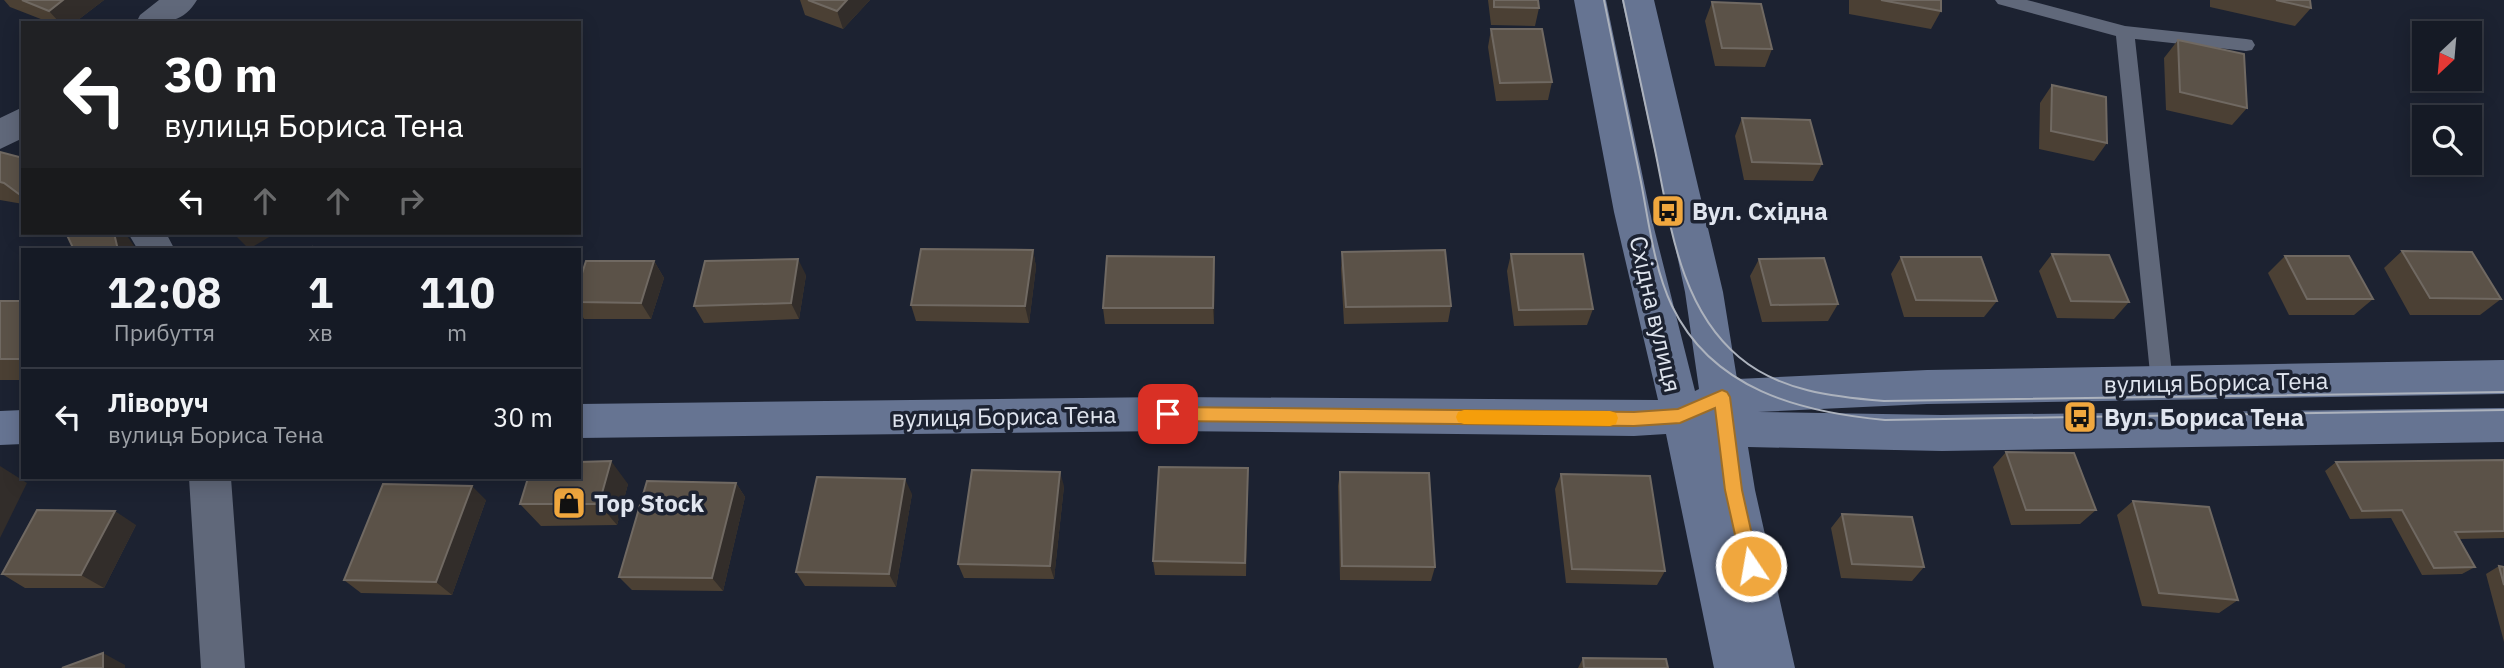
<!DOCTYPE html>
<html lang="uk">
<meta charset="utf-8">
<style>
:root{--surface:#151a25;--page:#222732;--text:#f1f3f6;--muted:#9da1a7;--line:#343842}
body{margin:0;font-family:"IBM Plex Sans",sans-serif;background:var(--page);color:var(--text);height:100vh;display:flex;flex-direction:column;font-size:26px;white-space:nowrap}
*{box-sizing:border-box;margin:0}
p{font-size:23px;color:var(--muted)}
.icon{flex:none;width:38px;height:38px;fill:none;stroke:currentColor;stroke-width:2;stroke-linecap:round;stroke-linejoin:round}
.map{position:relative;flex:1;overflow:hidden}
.details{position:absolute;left:21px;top:248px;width:560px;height:231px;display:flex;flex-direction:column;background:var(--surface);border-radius:0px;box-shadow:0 4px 18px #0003,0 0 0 2px var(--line)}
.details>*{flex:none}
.banner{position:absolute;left:21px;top:21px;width:560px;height:214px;border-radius:0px;box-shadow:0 4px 18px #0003,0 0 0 2px var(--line);background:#202124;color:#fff;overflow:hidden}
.needle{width:46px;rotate:206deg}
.tools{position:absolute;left:2412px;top:21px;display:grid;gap:14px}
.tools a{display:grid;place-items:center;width:70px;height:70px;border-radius:0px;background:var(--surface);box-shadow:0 4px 18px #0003,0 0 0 2px var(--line);font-size:35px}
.pin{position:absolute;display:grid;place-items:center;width:60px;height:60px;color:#fff;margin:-30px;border-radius:14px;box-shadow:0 4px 10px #0006}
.me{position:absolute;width:77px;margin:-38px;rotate:348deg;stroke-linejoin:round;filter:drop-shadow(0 0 5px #0008)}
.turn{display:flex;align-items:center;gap:24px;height:147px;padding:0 28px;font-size:32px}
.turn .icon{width:91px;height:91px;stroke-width:2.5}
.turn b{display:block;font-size:49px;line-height:60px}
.lanes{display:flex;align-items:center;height:66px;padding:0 28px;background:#0003;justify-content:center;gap:35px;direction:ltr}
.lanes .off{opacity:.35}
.eta{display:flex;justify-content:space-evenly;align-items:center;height:119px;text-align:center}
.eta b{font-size:42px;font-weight:700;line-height:49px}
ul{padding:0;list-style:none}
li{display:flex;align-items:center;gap:21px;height:98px;padding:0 28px;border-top:2px solid var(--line)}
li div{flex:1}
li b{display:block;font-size:26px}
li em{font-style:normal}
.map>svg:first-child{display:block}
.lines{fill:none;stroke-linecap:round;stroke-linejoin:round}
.lane{fill:#60687a;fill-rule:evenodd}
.street{fill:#60687a;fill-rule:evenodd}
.secondary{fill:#667492;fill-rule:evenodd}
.tram{stroke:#acb2bd;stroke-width:2}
.wall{fill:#4b4034}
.shaded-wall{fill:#322d2a}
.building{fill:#5b5248;stroke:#706962;stroke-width:2}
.route{fill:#f0a73e;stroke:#9c6d28;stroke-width:2}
.slow{fill:#f59e0b}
.labels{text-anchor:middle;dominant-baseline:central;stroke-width:7;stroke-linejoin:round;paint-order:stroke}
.poi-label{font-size:24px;font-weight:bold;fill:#e0e5ef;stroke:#1c2231;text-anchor:start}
.street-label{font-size:24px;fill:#e0e5ef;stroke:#1c2231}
</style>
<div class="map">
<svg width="2504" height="668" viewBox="0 0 2504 668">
<rect width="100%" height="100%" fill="#1c2231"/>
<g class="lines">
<path class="lane" d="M1995,0H2027L2125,26L2246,39L2252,40L2255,45L2252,50L2246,51L2135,39L2173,383L2170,389L2162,392L2154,389L2151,383L2116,36L1998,4Z"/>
<path class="street" d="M159,0H197C182,25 162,23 136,23L140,15Z
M23,107V138L0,149V118Z
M128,233H166L175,250H138Z
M189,478H231L245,668H201Z"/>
<path class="secondary" d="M1574,0H1606L1650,212L1695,391L1699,389L1685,292L1622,0H1654L1723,292L1737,379L1927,370L2504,360V394L1927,404L1758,412L1942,415L2504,408V442L1942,451L1748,447L1755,490L1795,668H1714L1666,434L1634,436L1168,431L579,438V404L1168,397L1658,400L1614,212Z
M23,410V444L0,445V411Z"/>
<path class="tram" d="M1604,0C1616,61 1629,121 1641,182C1649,223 1654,268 1672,306C1712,389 1799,412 1885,420L2504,410
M1623,0C1634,50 1644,100 1655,150C1670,222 1679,307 1739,357C1779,391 1834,397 1884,401L2504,392"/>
</g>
<path class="wall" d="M4,0H104L74,23H51L10,7Z
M800,0H870L843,29L805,15Z
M1488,0H1538L1539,8L1535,26L1491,25Z
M1849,0H1941V11L1931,29L1849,14Z
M2210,0H2310L2311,8L2295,26L2210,7Z
M1712,2L1772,49L1765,67L1715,66L1705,21Z
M1491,29L1552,82L1548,100L1496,101L1488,47Z
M2178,40L2247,108L2232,125L2166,110L2164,58Z
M2052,85L2107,143L2094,161L2039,149L2040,103Z
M1742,118L1822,164L1813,181L1744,180L1735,136Z
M0,152L23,158V204L0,200Z
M1033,250L1036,267L1029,323L916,321L911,305Z
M2402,251L2501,299L2480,315H2410L2384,268Z
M1342,252L1451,306L1448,322L1344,324L1341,269Z
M1511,254L1593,309L1587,325L1514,326L1507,271Z
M2052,254L2129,302L2114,319L2057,318L2039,271Z
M2285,256L2373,299L2354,315H2289L2268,273Z
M1214,257V324H1105L1103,308Z
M1901,257L1997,301L1984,317H1904L1891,274Z
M1759,259L1838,304L1828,321L1762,322L1750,276Z
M654,261L664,278L651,319H584L579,311V283Z
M806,275L799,319L704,323L694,306Z
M0,301H23V380H0Z
M2006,452L2096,510L2080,524L2011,525L1993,467Z
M2504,460V538L2460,539L2475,567L2462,574L2422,575L2391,518L2350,519L2325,471L2336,462Z
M1340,472L1435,567L1431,581L1340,580L1338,486Z
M1561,474L1665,571L1657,585L1566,583L1555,489Z
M736,483L745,497L723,591L632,590L619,577Z
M1248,483L1246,576L1155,575L1153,561Z
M628,484L617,525L541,526L520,504Z
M1064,486L1054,579L964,578L958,564Z
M912,494L896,587L805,586L796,572Z
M486,500L452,595L361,593L344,580Z
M2133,501L2238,600L2219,613L2142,606L2117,515Z
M1842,514L1924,567L1912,581L1841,578L1831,528Z
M136,525L104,588H25L2,574Z
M2499,566L2504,567V642L2486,574Z
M1583,658L1668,668H1578Z"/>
<path class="shaded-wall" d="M63,0H104L74,23H60L49,11Z
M847,0H870L843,29L837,11Z
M114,233H125L137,250H118Z
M233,233H276L249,249Z
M1033,250L1036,267L1029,323L1025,306Z
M1214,257L1215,274L1214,324L1213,308Z
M798,259L806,275L799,319L791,303Z
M654,261L664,278L651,319L641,303Z
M611,461L628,484L617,525L599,504Z
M0,466L27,483L0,538Z
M1060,472L1064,486L1054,579L1050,566Z
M905,479L912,494L896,587L889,574Z
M736,483L745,497L723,591L712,578Z
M472,486L486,500L452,595L436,582Z
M115,511L136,525L104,588L81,575Z
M103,653L125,665V668H103Z"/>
<path class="building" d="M22,0H63L49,11Z
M808,0H847L837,11Z
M1494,0H1538L1539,8L1494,7Z
M1881,0H1941V11Z
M2276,0H2310L2311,8Z
M1712,2L1761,4L1772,49L1722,48Z
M1491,29H1542L1552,82L1500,83Z
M2178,40L2244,54L2247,108L2180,92Z
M2052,85L2106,97L2107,143L2051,131Z
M1742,118L1810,120L1822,164L1752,162Z
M0,152L23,158V197L4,183L0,182Z
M66,233H114L118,250H74Z
M312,247V250H302Z
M921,249L1033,250L1025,306L911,305Z
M1445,250L1451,306L1346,307L1342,252Z
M2402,251L2472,252L2501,299L2430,298Z
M1511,254H1583L1593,309L1519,310Z
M2052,254L2109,255L2129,302L2071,301Z
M1107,256L1214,257L1213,308H1103Z
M2285,256H2349L2373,299H2307Z
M1901,257H1981L1997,301L1916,300Z
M1824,258L1838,304L1771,305L1759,259Z
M798,259L791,303L694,306L705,261Z
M586,261H654L641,303L579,302V283Z
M0,301H23V359H0Z
M2006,452L2074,453L2096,510H2026Z
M2504,460V531L2455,532L2475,567L2434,568L2402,510L2362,511L2336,462Z
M611,461L599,504H520L528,478H579V462Z
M1159,467L1248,468L1245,563L1153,561Z
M972,470L1060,472L1050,566L958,564Z
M1340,472L1429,473L1435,567L1342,566Z
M1561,474L1650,476L1665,571L1572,569Z
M817,477L905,479L889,574L796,572Z
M647,481L736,483L712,578L619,577Z
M383,484L472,486L436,582L344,580Z
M2133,501L2209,507L2238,600L2159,593Z
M37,510L115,511L81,575L2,574Z
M1842,514L1912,517L1924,567L1852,564Z
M2499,566L2504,567V585Z
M103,653V668H62Z
M1583,658L1666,659L1668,668H1584Z"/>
<path class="route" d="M1722,390L1727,392L1730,397L1742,490L1759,566L1757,572L1751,575L1744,572L1742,566L1725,490L1715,408L1680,423L1634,426L1168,421L1162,419L1160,414L1162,409L1168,407L1634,412L1678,409Z"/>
<path class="slow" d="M1464,410L1610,411L1616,413L1618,418L1616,424L1610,426L1464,424L1458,422L1456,417L1458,412Z"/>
<defs>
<symbol id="bus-square" viewBox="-11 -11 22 22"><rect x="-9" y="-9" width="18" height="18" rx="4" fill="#f0a73e" stroke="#1c2231"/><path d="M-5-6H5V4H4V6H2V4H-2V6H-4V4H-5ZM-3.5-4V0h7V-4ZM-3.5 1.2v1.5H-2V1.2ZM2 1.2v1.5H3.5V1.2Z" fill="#111"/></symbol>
<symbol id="shop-square" viewBox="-11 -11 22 22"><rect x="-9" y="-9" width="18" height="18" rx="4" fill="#f0a73e" stroke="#1c2231"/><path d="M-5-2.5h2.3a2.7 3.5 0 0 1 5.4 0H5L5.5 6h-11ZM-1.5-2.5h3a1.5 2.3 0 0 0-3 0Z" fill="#111"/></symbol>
</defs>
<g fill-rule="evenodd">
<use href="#bus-square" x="1649" y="192" width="38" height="38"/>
<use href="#bus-square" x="2061" y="398" width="38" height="38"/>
<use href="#shop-square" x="550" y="484" width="38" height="38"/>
</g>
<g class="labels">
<g class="poi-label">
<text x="1692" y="211">Вул. Східна</text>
<text x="2104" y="417">Вул. Бориса Тена</text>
<text x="594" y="503">Top Stock</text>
</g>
<g class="street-label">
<text transform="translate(1656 314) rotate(77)">Східна вулиця</text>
<text transform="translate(2216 382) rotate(-1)">вулиця Бориса Тена</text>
<text transform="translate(1004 416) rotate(-1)">вулиця Бориса Тена</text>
</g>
</g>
</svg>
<div class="tools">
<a><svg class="needle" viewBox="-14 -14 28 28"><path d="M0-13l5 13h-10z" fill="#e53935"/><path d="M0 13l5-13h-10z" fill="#9da1a7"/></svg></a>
<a><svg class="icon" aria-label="search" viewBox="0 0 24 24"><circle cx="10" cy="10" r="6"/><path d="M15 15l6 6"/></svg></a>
</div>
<div class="pin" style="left:1168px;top:414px;background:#d93025"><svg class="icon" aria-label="arrive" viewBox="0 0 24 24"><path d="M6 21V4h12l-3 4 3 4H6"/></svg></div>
<svg class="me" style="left:1751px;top:566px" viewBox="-20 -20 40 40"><circle r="17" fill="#f0a73e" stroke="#fff" stroke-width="3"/><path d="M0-11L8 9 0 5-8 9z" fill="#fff"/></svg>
<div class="banner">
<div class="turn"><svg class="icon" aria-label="left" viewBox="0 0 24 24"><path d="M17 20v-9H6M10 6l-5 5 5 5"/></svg><div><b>30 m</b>вулиця Бориса Тена</div></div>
<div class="lanes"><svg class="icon" aria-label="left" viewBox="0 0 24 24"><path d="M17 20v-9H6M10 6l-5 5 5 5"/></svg><svg class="icon off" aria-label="ahead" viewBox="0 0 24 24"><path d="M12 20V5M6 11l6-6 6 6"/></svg><svg class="icon off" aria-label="ahead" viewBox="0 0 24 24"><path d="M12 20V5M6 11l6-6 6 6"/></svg><svg class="icon off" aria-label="right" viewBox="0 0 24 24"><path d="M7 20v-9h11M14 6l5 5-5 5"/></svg></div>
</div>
<section class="details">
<div class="eta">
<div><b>12:08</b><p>Прибуття</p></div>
<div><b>1</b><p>хв</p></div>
<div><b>110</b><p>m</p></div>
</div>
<ul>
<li><svg class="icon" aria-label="left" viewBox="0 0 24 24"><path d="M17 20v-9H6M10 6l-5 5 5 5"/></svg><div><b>Ліворуч</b><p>вулиця Бориса Тена</p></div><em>30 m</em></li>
</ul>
</section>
</div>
